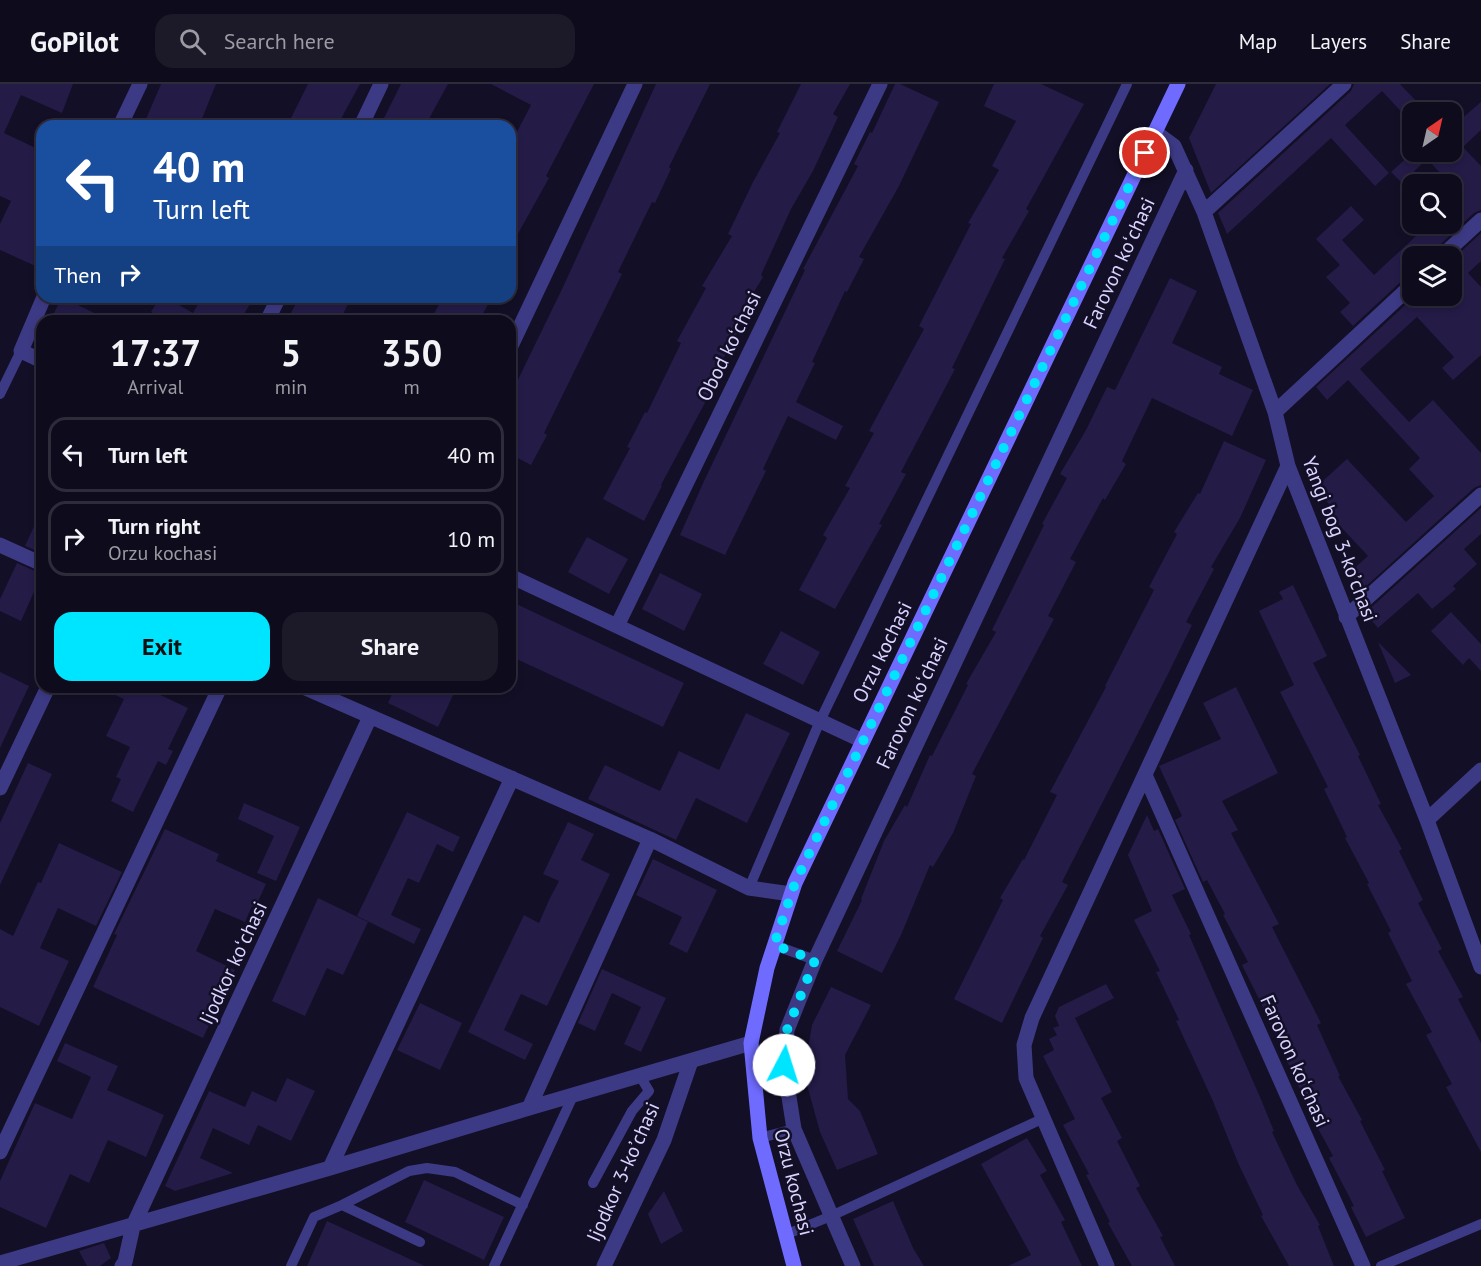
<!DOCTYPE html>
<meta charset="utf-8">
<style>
:root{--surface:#0e0b1c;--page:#1c1929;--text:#f1f3f6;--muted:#9b9ba3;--line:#2e2b3b;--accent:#00e5ff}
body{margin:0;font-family:"PT Sans",sans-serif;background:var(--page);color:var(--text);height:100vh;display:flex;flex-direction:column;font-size:22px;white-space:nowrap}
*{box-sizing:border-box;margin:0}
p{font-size:20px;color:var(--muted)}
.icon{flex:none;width:33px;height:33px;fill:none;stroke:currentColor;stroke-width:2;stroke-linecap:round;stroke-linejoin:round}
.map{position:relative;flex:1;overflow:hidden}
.sheet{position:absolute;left:36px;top:231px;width:480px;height:378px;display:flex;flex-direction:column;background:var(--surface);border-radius:18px;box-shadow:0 3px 9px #0003,0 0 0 2px var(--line)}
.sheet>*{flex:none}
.guide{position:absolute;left:36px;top:36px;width:480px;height:183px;border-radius:18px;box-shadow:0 3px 9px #0003,0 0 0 2px var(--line);background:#1a4fa0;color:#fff;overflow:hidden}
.needle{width:39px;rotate:34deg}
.buttons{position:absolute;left:1402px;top:18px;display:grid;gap:12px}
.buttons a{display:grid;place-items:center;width:60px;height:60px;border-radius:12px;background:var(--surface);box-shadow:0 3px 9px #0003,0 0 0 2px var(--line);font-size:30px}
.pin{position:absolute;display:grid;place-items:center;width:51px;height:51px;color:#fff;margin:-26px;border:3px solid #fff;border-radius:50%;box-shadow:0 2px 6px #0007}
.me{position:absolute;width:66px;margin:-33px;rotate:5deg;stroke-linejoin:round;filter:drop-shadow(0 0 4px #0008)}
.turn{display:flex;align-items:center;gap:21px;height:126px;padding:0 18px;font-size:27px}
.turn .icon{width:78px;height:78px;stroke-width:2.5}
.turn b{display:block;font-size:42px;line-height:51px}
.then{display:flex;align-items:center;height:57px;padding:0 18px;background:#0003;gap:12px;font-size:22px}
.eta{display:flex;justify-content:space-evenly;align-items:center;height:102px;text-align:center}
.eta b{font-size:36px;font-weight:800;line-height:42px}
.primary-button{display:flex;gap:12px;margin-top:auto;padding:12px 18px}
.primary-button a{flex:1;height:69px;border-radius:18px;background:var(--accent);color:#111;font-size:24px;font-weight:800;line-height:69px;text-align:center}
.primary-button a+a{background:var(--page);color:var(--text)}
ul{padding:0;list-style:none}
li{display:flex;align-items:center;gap:18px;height:75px;margin:0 12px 9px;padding:0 6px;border:3px solid var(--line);border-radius:18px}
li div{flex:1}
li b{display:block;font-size:22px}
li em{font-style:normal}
header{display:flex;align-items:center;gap:36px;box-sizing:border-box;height:84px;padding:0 30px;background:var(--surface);border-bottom:2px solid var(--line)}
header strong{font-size:28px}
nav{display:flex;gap:33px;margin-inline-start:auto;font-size:21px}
.search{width:420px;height:54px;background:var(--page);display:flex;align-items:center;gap:15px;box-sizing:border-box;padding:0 21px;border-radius:18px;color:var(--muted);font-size:22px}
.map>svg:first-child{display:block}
.building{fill:#241b47}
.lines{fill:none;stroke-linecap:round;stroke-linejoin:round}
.service{stroke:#3d3a85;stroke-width:10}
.minor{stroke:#3d3a85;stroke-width:15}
.secondary{stroke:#6f6bff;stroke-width:15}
.route{stroke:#00e5ff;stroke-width:10;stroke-dasharray:0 18}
.labels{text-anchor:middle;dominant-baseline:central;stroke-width:5;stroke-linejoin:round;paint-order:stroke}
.street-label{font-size:20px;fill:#d9d4ff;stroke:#130f26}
</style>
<header>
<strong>GoPilot</strong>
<div class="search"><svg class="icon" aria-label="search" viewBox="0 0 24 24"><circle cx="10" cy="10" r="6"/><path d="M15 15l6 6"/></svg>Search here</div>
<nav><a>Map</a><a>Layers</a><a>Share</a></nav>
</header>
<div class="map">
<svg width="1481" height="1182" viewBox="0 0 1481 1182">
<rect width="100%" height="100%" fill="#130f26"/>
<path class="building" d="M0,0H73L62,29L21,11L4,49L42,67V129L36,143L42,146V185L0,166V140L11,117L0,112Z
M161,0H216L199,42H143Z
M308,0H360L337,42H287Z
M401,0H448L425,42H380Z
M491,0H594L546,92L549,94L510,164V61L531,21Z
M656,0H710L669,83L671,85L655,119L652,118L618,188L622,190L544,349L547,351L531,381L510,370V312L563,203Z
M801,0H850L833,30L838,33L813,87L791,125L761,191L763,193L733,243L739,246L711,297L715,300L661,401L662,402L644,437L603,415L630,364L627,363L645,328L647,329L681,259L677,257L706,204L702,202L732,152L728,150L753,98L780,49L777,48Z
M895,0H900L939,18L899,102L859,173L864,175L847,208L845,207L812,278L815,279L796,318L843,342L836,356L788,332L763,385L766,387L725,471L680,451L704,397L805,186L803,185L858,82L854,80L870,48L872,49Z
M994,0H1041L1084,20L1026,125L1029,127L1002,174L1005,175L952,284L955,285L901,388L906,390L879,440L882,441L835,525L799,506L827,454L823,451L850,404L845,402L874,349L869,347L924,245L919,242L971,140L968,139L999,86L992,82L1016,37L984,22Z
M1216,0H1330L1211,109L1189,54Z
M1354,0H1400L1420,21L1407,34L1382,7L1345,41L1389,89L1375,102L1331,54L1227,150L1218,129L1219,128L1351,7Z
M1481,18V46L1463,63L1481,82V126L1474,129L1428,172H1413V190L1406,193L1353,242L1340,228L1350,219L1326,193L1340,181L1316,155L1351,122L1364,136L1342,156L1374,191L1429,140H1452V125L1464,114L1427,75L1402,99L1391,88L1413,68H1452V43Z
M1481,149V177L1468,189L1481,203V271L1453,296L1442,284L1454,273L1417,233L1360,285L1409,338L1433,316L1481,369V401L1474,404L1363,505L1349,489L1368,472L1324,425L1329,420L1315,404L1347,375L1406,438L1434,412L1409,385L1420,374L1348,296L1327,316L1316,303L1415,212H1452V176Z
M1170,194L1197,207L1172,259L1222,283L1219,290L1253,306L1232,352L1152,314L1122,377L1126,380L1105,416L1103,414L1070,475L1076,478L1048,532L1054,535L972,690L976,692L953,749L933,783L930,781L901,851L882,889L837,867L862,816L861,815L884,757L905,721L907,723L930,671L932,672L968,601L966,600L996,548L992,546L1044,441L1042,440L1067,394L1060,390L1086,346L1107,303L1115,306Z
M62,213L110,237H50Z
M160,213H165L193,229L202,213H254L240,237H167L151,228Z
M299,213H351L340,237H287Z
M443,213H492L479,237H430Z
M1224,357L1266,376L1240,434L1211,483L1214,485L1186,538L1192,541L1168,590L1062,798L1068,801L1040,852L1043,854L1002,939L954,915L1003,816L1000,814L1023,775L1024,776L1057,711L1050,708L1106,603L1105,602L1154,506L1149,503L1177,450L1174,448L1198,409L1200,410Z
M1481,424V450L1464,465L1477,480L1453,502L1456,505L1432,525L1418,509L1378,544L1365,529Z
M42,425V469L25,462Z
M587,453L628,475L609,510L568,488Z
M17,479L42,490L21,537L0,527V515Z
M660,489L702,510L684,547L642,525Z
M1293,501L1327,572L1313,579L1360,671L1358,672L1381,720L1378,721L1402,765L1399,767L1423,816L1418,819L1442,865L1438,867L1463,913L1458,915L1481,959V1068L1446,1003L1452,1000L1426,951L1432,948L1406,900L1412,897L1388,849L1391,847L1367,800L1369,799L1345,754L1347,753L1324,705L1328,703L1280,608L1294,601L1259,527L1283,515L1279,508Z
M510,517L684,599L663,643L510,572Z
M1451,528L1481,560V587L1469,574L1463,581L1431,547Z
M781,547L820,568L803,601L763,580Z
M1378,558L1411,591L1395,599Z
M0,588L29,602L0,664Z
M98,603H154L152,607L188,624L168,665L173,667L166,681L158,677L133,728L111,717L121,695L116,693L130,663L106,652L124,615Z
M395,603H457L438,643L388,619Z
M1236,603L1278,689L1222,717L1238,746L1231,749L1279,840L1272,843L1321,939L1317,941L1340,992H1338L1362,1036L1360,1037L1385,1086L1382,1087L1405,1134L1366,1153L1351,1123L1354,1122L1329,1074L1333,1072L1308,1026L1309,1025L1286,975L1288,974L1264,929H1266L1242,881L1248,878L1223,831L1225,830L1207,796L1203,798L1175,736L1182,732L1159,682L1221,655L1203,619Z
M746,629L790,649L747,739L696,714L676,756L588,715L605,681L660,707L679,667L719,686Z
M28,679L52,690L0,801V739Z
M244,719L300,743L276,797L257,789L274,752L238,735Z
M407,728L460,753L453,768L437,760L419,799L408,794L391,831L421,845L414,860L357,832Z
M1147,731L1154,747L1158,745L1185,805L1172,811L1191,850L1189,851L1260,1013L1274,1047L1272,1048L1297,1101L1320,1141L1318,1142L1334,1182H1289L1261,1132L1263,1131L1239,1081L1212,1015L1176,937L1179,936L1156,888L1160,887L1134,836L1152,827L1128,771Z
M568,738L594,750L581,776L610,790L547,922L521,910L504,946L533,960L525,976L468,948L524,831L539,839L549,816L559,797L543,790Z
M165,745L219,770L216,777L266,800L255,824L252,822L245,838L215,825L196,867L235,886L203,954L93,903L117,851L114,850Z
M59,759L122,788L96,842L58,824L40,864L69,877L39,942L0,923V845L13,852L38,798L41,799Z
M653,775L717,806L687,869L669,860L682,833L636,811Z
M318,814L368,838L343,891L327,884L305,932L272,917Z
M602,885L666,914L641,968L624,960L641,923L612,909L595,947L578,939Z
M1106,900L1114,914L1075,934L1112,1008L1101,1014L1122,1054L1117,1057L1140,1102L1136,1104L1163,1152L1160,1153L1175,1182H1132L1108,1139L1110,1138L1086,1091L1089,1090L1063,1041L1075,1035L1043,972L1054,966L1049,955L1057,951L1053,944L1059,942L1055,932L1059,923Z
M831,903L871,921L845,971L848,1015L860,1027L878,1070L837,1086L820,1048L806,997L807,971L812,941Z
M420,919L462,939L440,986L397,966Z
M65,959L118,982L107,1006L164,1031L146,1073L108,1056L89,1099L70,1090L46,1144L0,1123V1097L35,1019L72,1035L91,993L57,977Z
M287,994L315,1007L291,1057L258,1041L249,1061L213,1044L200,1074L233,1089L175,1107L165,1102L209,1007L245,1023L252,1007L276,1018Z
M1027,1054L1047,1087L1040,1091L1065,1136L1061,1138L1082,1182H1008L1031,1171L981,1080Z
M424,1096L504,1133L484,1176L405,1138Z
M664,1107L683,1147L661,1160L648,1130Z
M893,1117L913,1164L924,1182H874L853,1135Z
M327,1137L425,1182H307Z
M104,1159L111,1174L100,1182H87L79,1167Z"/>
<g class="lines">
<path class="service" d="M0,310L21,267
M749,804L820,637L1127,0
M774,861L815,876
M760,1054L794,1045
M593,1099L632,1027L649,1007L640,992
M342,1121L420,1158
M785,1151L831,1132L1042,1035
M291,1182L314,1133L342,1121L409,1087L427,1084L455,1088L523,1121
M494,1182L573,1012
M1381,1182L1481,1140"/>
<path class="minor" d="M120,42L140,0
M361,42L381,0
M1155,48L1174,62L1204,128L1275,328L1288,382L1427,736L1481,883
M1204,128L1344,0
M1442,172L1481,136
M267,237L279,213
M510,264L635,0
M42,277L21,267L44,213
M1275,328L1413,200
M0,461L42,480
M510,492L863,657
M1346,533L1481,411
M617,542L880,0
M303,603L650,755L749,804L791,810
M1145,691L1363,1182
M0,704L48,603
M1427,736L1481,686
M529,1024L650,755
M0,1068L220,603
M330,1084L512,694
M0,1179L330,1084L529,1024L751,959
M122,1182L125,1178L133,1142L370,633
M604,1182L664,1056L691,977
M853,1182L794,1045L784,981L787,946L815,876L1186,86
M1107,1182L1026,994L1024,961L1032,934L1288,382"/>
<path class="secondary" d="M794,1182L760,1054L751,959L767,884L795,799L1178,0"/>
</g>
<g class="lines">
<path class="route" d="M784,981L787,946L815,876L774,861L795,799L1145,69"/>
</g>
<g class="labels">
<g class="street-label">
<text transform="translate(1119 179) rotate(-65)">Farovon koʻchasi</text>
<text transform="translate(729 262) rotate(-64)">Obod koʻchasi</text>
<text transform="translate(1340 455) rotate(69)">Yangi bog 3-koʼchasi</text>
<text transform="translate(882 568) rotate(-64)">Orzu kochasi</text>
<text transform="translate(912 619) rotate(-65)">Farovon koʻchasi</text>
<text transform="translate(233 879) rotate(-65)">Ijodkor koʻchasi</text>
<text transform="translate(1295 977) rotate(66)">Farovon koʻchasi</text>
<text transform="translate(623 1088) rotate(-66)">Ijodkor 3-koʼchasi</text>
<text transform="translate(794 1098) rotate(76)">Orzu kochasi</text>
</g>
</g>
</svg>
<div class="buttons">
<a><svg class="needle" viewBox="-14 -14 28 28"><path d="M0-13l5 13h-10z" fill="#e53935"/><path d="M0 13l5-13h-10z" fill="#9b9ba3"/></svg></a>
<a><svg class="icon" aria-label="search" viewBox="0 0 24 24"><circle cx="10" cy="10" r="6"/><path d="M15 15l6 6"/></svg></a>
<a><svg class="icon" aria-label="layers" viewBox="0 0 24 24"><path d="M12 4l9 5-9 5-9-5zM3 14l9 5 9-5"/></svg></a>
</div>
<div class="pin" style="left:1145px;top:69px;background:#d93025"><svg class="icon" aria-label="arrive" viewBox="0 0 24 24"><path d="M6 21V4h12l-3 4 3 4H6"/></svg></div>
<svg class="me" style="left:784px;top:981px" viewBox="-20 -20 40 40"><circle r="19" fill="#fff"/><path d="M0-13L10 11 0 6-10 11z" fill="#00e5ff"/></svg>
<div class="guide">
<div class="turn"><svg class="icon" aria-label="left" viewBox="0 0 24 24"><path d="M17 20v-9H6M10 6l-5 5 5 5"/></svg><div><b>40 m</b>Turn left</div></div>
<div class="then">Then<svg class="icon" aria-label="right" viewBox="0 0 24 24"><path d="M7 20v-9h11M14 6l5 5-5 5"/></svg></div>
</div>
<section class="sheet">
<div class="eta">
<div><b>17:37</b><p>Arrival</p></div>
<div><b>5</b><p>min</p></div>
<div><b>350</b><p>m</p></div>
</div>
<ul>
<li><svg class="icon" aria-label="left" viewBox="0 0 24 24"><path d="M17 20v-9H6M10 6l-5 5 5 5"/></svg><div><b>Turn left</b></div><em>40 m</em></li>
<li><svg class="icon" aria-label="right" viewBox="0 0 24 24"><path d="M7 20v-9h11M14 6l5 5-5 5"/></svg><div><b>Turn right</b><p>Orzu kochasi</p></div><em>10 m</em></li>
</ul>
<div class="primary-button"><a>Exit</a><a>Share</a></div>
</section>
</div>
